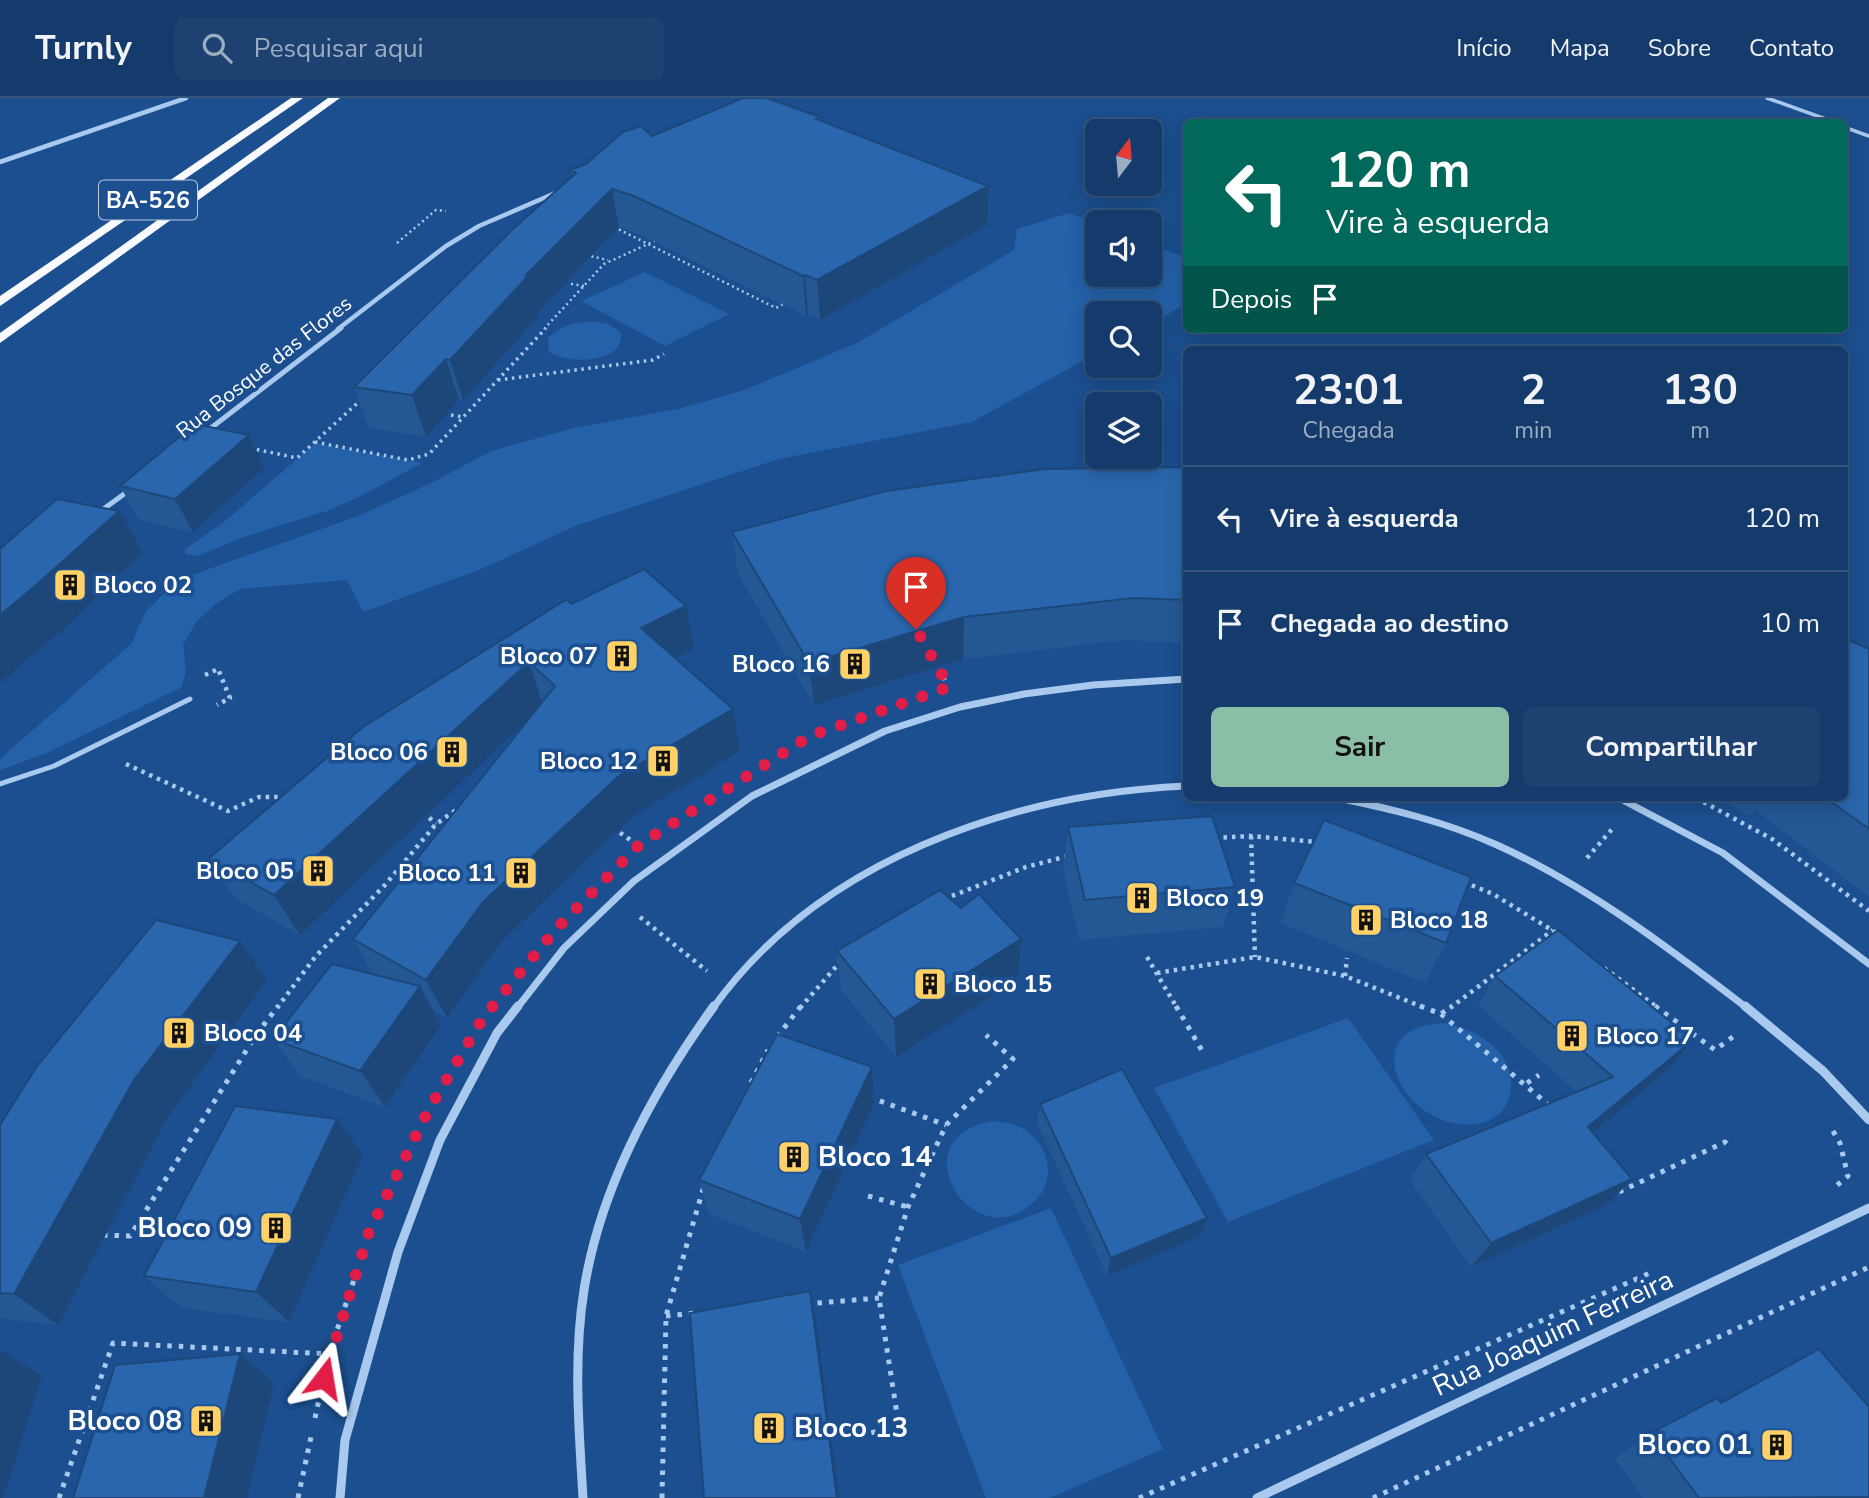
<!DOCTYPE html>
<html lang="pt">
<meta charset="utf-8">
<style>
:root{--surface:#143b6b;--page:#1d4271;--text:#f1f3f6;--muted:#9dadc1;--line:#33557e;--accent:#8abfa5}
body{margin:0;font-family:"Nunito Sans",sans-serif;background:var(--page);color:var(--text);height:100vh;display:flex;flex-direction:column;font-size:26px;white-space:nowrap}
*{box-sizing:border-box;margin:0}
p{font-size:23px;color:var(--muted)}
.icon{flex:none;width:38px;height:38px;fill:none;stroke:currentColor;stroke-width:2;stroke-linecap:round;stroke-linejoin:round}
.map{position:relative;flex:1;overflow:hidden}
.panel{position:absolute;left:1183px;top:248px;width:665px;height:455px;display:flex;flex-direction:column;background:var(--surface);border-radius:10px;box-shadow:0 4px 18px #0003,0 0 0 2px var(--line)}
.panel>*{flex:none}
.guide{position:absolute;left:1183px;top:21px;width:665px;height:214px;border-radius:10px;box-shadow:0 4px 18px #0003,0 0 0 2px var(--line);background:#00695c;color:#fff;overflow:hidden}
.needle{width:46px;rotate:16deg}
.tools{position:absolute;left:1085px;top:21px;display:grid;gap:14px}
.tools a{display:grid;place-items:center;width:77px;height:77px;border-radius:10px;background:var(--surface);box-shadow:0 4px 18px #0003,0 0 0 2px var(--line);font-size:35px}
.pin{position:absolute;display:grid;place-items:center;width:60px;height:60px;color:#fff;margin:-72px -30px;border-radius:50% 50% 50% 0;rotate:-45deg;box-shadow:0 0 7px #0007}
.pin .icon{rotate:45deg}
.me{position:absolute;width:77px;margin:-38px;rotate:14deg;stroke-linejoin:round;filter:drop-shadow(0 0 5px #0008)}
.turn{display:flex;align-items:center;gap:24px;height:147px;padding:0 28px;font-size:32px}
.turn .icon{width:91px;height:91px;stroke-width:2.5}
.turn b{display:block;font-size:49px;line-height:60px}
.then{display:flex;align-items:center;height:66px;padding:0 28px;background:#0003;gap:14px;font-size:26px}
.eta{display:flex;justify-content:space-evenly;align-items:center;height:119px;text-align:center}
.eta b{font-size:42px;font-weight:700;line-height:49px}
.button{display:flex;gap:14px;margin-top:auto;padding:14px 28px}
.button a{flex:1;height:80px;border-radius:10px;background:var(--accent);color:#111;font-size:28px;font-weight:700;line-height:80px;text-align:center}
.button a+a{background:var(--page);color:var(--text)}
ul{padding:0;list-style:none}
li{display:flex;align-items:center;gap:21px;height:105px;padding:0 28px;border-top:2px solid var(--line)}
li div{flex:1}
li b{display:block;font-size:26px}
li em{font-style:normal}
header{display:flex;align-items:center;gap:42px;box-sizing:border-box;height:98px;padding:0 35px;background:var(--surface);border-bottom:2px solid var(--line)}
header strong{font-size:33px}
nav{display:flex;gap:38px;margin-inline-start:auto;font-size:24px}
.search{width:490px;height:63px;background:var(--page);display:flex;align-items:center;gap:18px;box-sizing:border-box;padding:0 24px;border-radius:10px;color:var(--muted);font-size:26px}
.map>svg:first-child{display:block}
.green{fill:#2461a8}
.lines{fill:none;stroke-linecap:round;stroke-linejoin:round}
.path-far3{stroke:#a9c9ee;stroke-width:2.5;stroke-dasharray:2 3.5;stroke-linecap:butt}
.path-far2{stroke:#a9c9ee;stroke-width:3.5;stroke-dasharray:2.5 4.5;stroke-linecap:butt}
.path-far1{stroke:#a9c9ee;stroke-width:4.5;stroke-dasharray:3.5 5;stroke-linecap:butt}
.path{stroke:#a9c9ee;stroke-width:5;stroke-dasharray:4.5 7;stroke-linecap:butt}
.service-far1{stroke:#a9c9ee;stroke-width:3.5}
.service{stroke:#a9c9ee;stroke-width:5}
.minor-far3{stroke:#a9c9ee;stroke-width:4.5}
.minor-far2{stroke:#a9c9ee;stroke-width:5}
.minor-far1{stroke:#a9c9ee;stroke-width:7}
.minor{stroke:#a9c9ee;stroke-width:9}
.trunk{fill:#f8faff;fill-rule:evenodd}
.wall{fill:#245895}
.shaded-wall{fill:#1d4779}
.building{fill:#2a66ad;stroke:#1d4779;stroke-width:2}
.route{stroke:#e11d48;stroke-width:12;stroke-dasharray:0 21.6}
.labels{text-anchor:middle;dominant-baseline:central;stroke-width:7;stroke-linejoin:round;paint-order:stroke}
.far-street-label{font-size:21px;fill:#fff;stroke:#1b4f8f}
.shield{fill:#1b4f8f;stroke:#bbcadd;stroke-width:2}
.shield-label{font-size:23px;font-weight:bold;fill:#fff}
.poi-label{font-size:24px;font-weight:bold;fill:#fff;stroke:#1b4f8f;text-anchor:start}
.near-poi-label{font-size:28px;font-weight:bold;fill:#fff;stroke:#1b4f8f;text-anchor:end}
.near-street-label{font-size:28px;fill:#fff;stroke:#1b4f8f}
</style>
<header>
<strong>Turnly</strong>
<div class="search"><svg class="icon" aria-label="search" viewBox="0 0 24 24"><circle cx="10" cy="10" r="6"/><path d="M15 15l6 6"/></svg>Pesquisar aqui</div>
<nav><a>Início</a><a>Mapa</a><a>Sobre</a><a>Contato</a></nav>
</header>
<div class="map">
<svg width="1869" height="1400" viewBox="0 0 1869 1400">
<rect width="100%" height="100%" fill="#1b4f8f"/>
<path class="green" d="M1069,115L1097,126V177H1150V146L1186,160V206L1150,226V215H1097V255L972,324L779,361L578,427L479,472L363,514L347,482L240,491L217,505L196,524L183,547L186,573L182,589L47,655L0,672V661L131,546L146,513L178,482L358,418L433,384L491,353L574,330L682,310L744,292L857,245L1014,152L1017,131Z
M645,174L729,216L665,248L581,203Z
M597,224L608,226L621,235C625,267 567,266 549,254L548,241C560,226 578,224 597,224Z
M315,345L422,365L359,399L327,413L244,439L198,458L185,456V451L224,424Z
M1348,920L1434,1042L1228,1124L1154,990Z
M1445,925C1465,930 1483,937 1497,952C1521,978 1515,1020 1477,1026C1404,1036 1350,928 1445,925Z
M993,1023C1004,1024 1014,1026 1024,1031C1050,1047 1057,1083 1034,1104C974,1162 895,1040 993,1023Z
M1051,1110L1163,1351L1050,1400H986L898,1167Z"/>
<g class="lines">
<path class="path-far3" d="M614,129L776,210L785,205
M397,145L436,112L446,113
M586,157L608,162
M571,186L584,188
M544,231L604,166L659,141"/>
<path class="path-far2" d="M498,282L653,262L664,256
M451,317L463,319
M315,344L408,362L429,356L546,230
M250,350L297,360L362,301"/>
<path class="path-far1" d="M936,565L945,582
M205,577L218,571L230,600L217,607
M126,666L228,713L259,699H286
M1696,700L1772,741L1869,813
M423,714L436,726
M613,730L635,745
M1251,738L1255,859
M1215,740L1251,738L1317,744
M1587,760L1613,730
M1464,784L1493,796L1560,837
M944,801L1026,769L1068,758
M640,819L707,873
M1147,859L1177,910
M1604,870L1658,910
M1157,875L1255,859L1345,878L1425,910
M1345,878L1347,860
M277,910L315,859L385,787L436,726L459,710
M800,910L841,863
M1450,910L1553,832"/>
<path class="path" d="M1176,908L1204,956
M1420,908L1441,916L1452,908
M1655,908L1715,952L1734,938
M1441,916L1551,1009
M230,930L256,937
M777,939L801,908
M751,985L768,952
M1527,985L1539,977
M869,999L946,1027
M1833,1033L1840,1045L1848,1078L1835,1089
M1619,1094L1725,1044L1730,1049
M868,1098L908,1109
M103,1137L130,1138L256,937L278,908
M806,1206L879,1200
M666,1218L696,1215
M315,1320L329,1256L358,1170
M860,1337L899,1329L879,1200L908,1109L946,1027L1013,961L986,937
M59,1400L113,1245L329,1256
M298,1400L311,1339
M662,1400L666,1218L704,1088
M1139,1400L1650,1175
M1373,1400L1869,1169"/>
<path class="service-far1" d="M1767,0L1834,24
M1844,29L1869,38"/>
<path class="service" d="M0,686L54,668L190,601"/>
<path class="minor-far3" d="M0,64L186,0
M338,231L446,148L479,128L560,93"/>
<path class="minor-far2" d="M207,333L341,230
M98,415L131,391"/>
<path class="minor-far1" d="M1338,700C1392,711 1446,724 1497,747C1586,787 1669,850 1747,910
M1619,700L1723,755L1869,866
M517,910L564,850L634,783L752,698L885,633L960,609L1024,596L1093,587L1186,581
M713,910C819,762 1011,696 1186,688"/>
<path class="minor" d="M1745,908L1823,973L1869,1022
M340,1400L345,1342L398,1154L440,1042L497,935L518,908
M583,1400C579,1331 573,1261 584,1192C600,1090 654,991 714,908
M1257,1400L1869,1110"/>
<path class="trunk" d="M291,0H303L0,208V198Z
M328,0H340L0,245V235Z"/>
</g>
<path class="wall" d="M820,23L987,127L820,222L808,217L806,218L641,137L619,129L538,214L539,217L463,303L459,302L426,339L369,330L354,289L572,79L570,72L652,38Z
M1186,369V545L1127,542L963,561L814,607L738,476L732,434Z
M264,370L193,434L139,422L120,388Z
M571,506L694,551L675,560L733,611L740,653L631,720L501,844L447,920L434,913L441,927L385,1009L300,978L273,941L373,877L353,841L532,617L300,837L236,801L208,761Z
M1869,551V799L1755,712L1750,718L1718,700H1844Z
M1068,729L1235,789L1223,829L1079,842L1063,770Z
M1294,785L1446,845L1425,885L1281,825Z
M961,810L1021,841L1018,881L896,959L841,892L837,853Z
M240,843L267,882L168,1019L58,1227L0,1220V1027Z
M1495,878L1670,970L1592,1034L1632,1081L1608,1106L1471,1169L1410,1082L1426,1056L1577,994L1478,907Z
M872,969L874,1006L806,1154L709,1116L699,1082Z
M1040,1006L1207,1120L1200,1138L1107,1178L1037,1025Z
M363,1057L289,1224L182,1210L144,1178Z
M1721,1305L1868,1400H1643L1615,1361L1651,1335Z"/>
<path class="shaded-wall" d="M988,88L987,127L820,222L817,182Z
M612,91L619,129L538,214L539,217L463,303L450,262L526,177Z
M805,177L808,217L806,218L803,178Z
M446,261L459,302L426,339L412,297Z
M249,337L264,370L193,434L175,401Z
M119,413L143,455L62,532L0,585V517Z
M686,508L694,551L651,573L641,530Z
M964,519L963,561L814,607L809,565Z
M529,564L543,607L300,837L274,797Z
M733,611L740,653L631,720L501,844L447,920L426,882L483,804L619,678Z
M1021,841L1018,881L896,959L894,921Z
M240,843L267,882L168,1019L58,1227L14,1196L134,982Z
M420,888L441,927L385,1009L360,973Z
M1693,942L1670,970L1567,1056L1588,1029Z
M872,969L874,1006L806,1154L800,1121Z
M337,1021L363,1057L289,1224L256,1194Z
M1632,1081L1608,1106L1471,1169L1491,1145Z
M1207,1120L1200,1138L1107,1178L1111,1160Z
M810,1193L816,1223L839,1400H837Z
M0,1252L42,1278L3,1400H0Z
M240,1256L274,1285L247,1400H204Z"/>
<path class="building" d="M743,0H767L820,19L816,21L988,88L817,182L805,177L803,178L634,98L612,91L526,177H529L450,262L446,261L412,297L354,289L514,130L576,75L570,72L586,66L623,34L641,28L652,38Z
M195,326L249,337L175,401L120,388Z
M1186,369V502L1133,500L964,519L809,565L732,434L886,393L1045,371Z
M57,401L119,413L34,489L0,517V451Z
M644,471L686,508L641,530L733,611L619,678L483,804L426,882L353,841L555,588L529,564L274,797L208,761L363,629L567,501L571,506Z
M1844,540L1869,551V731L1826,700H1844Z
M1212,718L1235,789L1085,802L1068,729Z
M1324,722L1471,779L1446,845L1294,785Z
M940,792L961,810L979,796L1021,841L894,921L837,853Z
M156,822L240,843L134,982L14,1196L0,1195V1027L37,968Z
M1558,832L1693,942L1588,1029L1632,1081L1491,1145L1426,1056L1613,979L1495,878Z
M332,866L420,888L360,973L273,941Z
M777,936L872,969L800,1121L699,1082Z
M1122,971L1207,1120L1111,1160L1040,1006Z
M235,1008L337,1021L256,1194L144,1178Z
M810,1193L837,1400H704L690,1215Z
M1819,1251L1869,1309V1399L1699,1400L1651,1335L1717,1300L1721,1305Z
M240,1256L204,1400H73L115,1267Z"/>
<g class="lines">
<path class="route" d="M324,1280L369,1134L428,1013L483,920L556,831L639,747L810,638L949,589L916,531"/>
</g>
<defs>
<symbol id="building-square" viewBox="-11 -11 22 22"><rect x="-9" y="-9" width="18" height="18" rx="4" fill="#ffd166" stroke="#1b4f8f"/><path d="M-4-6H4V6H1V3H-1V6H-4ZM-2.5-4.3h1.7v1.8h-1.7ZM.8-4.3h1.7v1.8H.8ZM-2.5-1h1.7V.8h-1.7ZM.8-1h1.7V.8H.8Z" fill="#111"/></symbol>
</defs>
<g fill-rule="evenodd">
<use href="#building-square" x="51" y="468" width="38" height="38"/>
<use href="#building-square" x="603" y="539" width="38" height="38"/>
<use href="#building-square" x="836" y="547" width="38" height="38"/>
<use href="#building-square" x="433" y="635" width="38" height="38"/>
<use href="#building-square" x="644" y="644" width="38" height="38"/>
<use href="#building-square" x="299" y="754" width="38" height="38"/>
<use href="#building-square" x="502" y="756" width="38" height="38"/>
<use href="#building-square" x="1123" y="781" width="38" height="38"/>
<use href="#building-square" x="1347" y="803" width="38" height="38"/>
<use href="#building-square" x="911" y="867" width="38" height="38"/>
<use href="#building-square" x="160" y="916" width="38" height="38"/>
<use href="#building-square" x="1553" y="919" width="38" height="38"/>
<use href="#building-square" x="775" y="1040" width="38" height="38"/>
<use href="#building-square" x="257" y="1111" width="38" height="38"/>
<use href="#building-square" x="187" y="1304" width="38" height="38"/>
<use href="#building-square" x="750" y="1311" width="38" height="38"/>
<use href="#building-square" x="1758" y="1328" width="38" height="38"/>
</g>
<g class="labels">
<g class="far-street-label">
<text transform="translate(264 269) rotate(-38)">Rua Bosque das Flores</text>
</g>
<rect class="shield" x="99" y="82.5" width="98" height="39" rx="5"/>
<g class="shield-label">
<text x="148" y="102">BA-526</text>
</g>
<g class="poi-label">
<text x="94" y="487">Bloco 02</text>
<text x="598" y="558" text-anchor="end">Bloco 07</text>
<text x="830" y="566" text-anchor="end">Bloco 16</text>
<text x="428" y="654" text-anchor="end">Bloco 06</text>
<text x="638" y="663" text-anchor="end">Bloco 12</text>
<text x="294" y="773" text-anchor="end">Bloco 05</text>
<text x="496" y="775" text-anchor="end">Bloco 11</text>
<text x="1166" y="800">Bloco 19</text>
<text x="1390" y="822">Bloco 18</text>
<text x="954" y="886">Bloco 15</text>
<text x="204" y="935">Bloco 04</text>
<text x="1596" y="938">Bloco 17</text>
</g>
<g class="near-poi-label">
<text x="818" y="1059" text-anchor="start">Bloco 14</text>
<text x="252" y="1130">Bloco 09</text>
<text x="182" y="1323">Bloco 08</text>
<text x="794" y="1330" text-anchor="start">Bloco 13</text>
<text x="1752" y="1347">Bloco 01</text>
</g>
<g class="near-street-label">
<text transform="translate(1553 1235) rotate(-25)">Rua Joaquim Ferreira</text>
</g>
</g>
</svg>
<div class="tools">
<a><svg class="needle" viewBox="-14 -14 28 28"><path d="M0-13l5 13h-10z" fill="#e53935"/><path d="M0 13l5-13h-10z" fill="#9dadc1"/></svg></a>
<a><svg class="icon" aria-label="sound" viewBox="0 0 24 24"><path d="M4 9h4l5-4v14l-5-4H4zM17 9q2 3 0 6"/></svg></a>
<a><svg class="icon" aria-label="search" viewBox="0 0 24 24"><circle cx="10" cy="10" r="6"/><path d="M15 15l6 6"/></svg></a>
<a><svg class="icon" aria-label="layers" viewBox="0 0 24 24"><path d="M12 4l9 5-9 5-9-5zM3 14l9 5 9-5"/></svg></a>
</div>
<div class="pin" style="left:916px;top:531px;background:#d93025"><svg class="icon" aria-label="arrive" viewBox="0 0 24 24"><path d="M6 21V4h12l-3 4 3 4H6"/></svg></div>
<svg class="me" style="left:324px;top:1280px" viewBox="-20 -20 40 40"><path d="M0-17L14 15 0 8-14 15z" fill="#e11d48" stroke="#fff" stroke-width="4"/></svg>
<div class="guide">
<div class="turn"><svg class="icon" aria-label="left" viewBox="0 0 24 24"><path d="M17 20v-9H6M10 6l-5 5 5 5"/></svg><div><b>120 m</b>Vire à esquerda</div></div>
<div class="then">Depois<svg class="icon" aria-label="arrive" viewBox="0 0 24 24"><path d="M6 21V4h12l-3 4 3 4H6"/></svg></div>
</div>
<section class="panel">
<div class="eta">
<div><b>23:01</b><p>Chegada</p></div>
<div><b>2</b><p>min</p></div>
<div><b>130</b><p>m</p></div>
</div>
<ul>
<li><svg class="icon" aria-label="left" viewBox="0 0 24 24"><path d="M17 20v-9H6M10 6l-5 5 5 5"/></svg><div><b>Vire à esquerda</b></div><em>120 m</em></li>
<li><svg class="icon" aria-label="arrive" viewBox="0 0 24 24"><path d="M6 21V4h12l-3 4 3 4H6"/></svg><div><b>Chegada ao destino</b></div><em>10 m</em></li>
</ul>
<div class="button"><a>Sair</a><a>Compartilhar</a></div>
</section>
</div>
